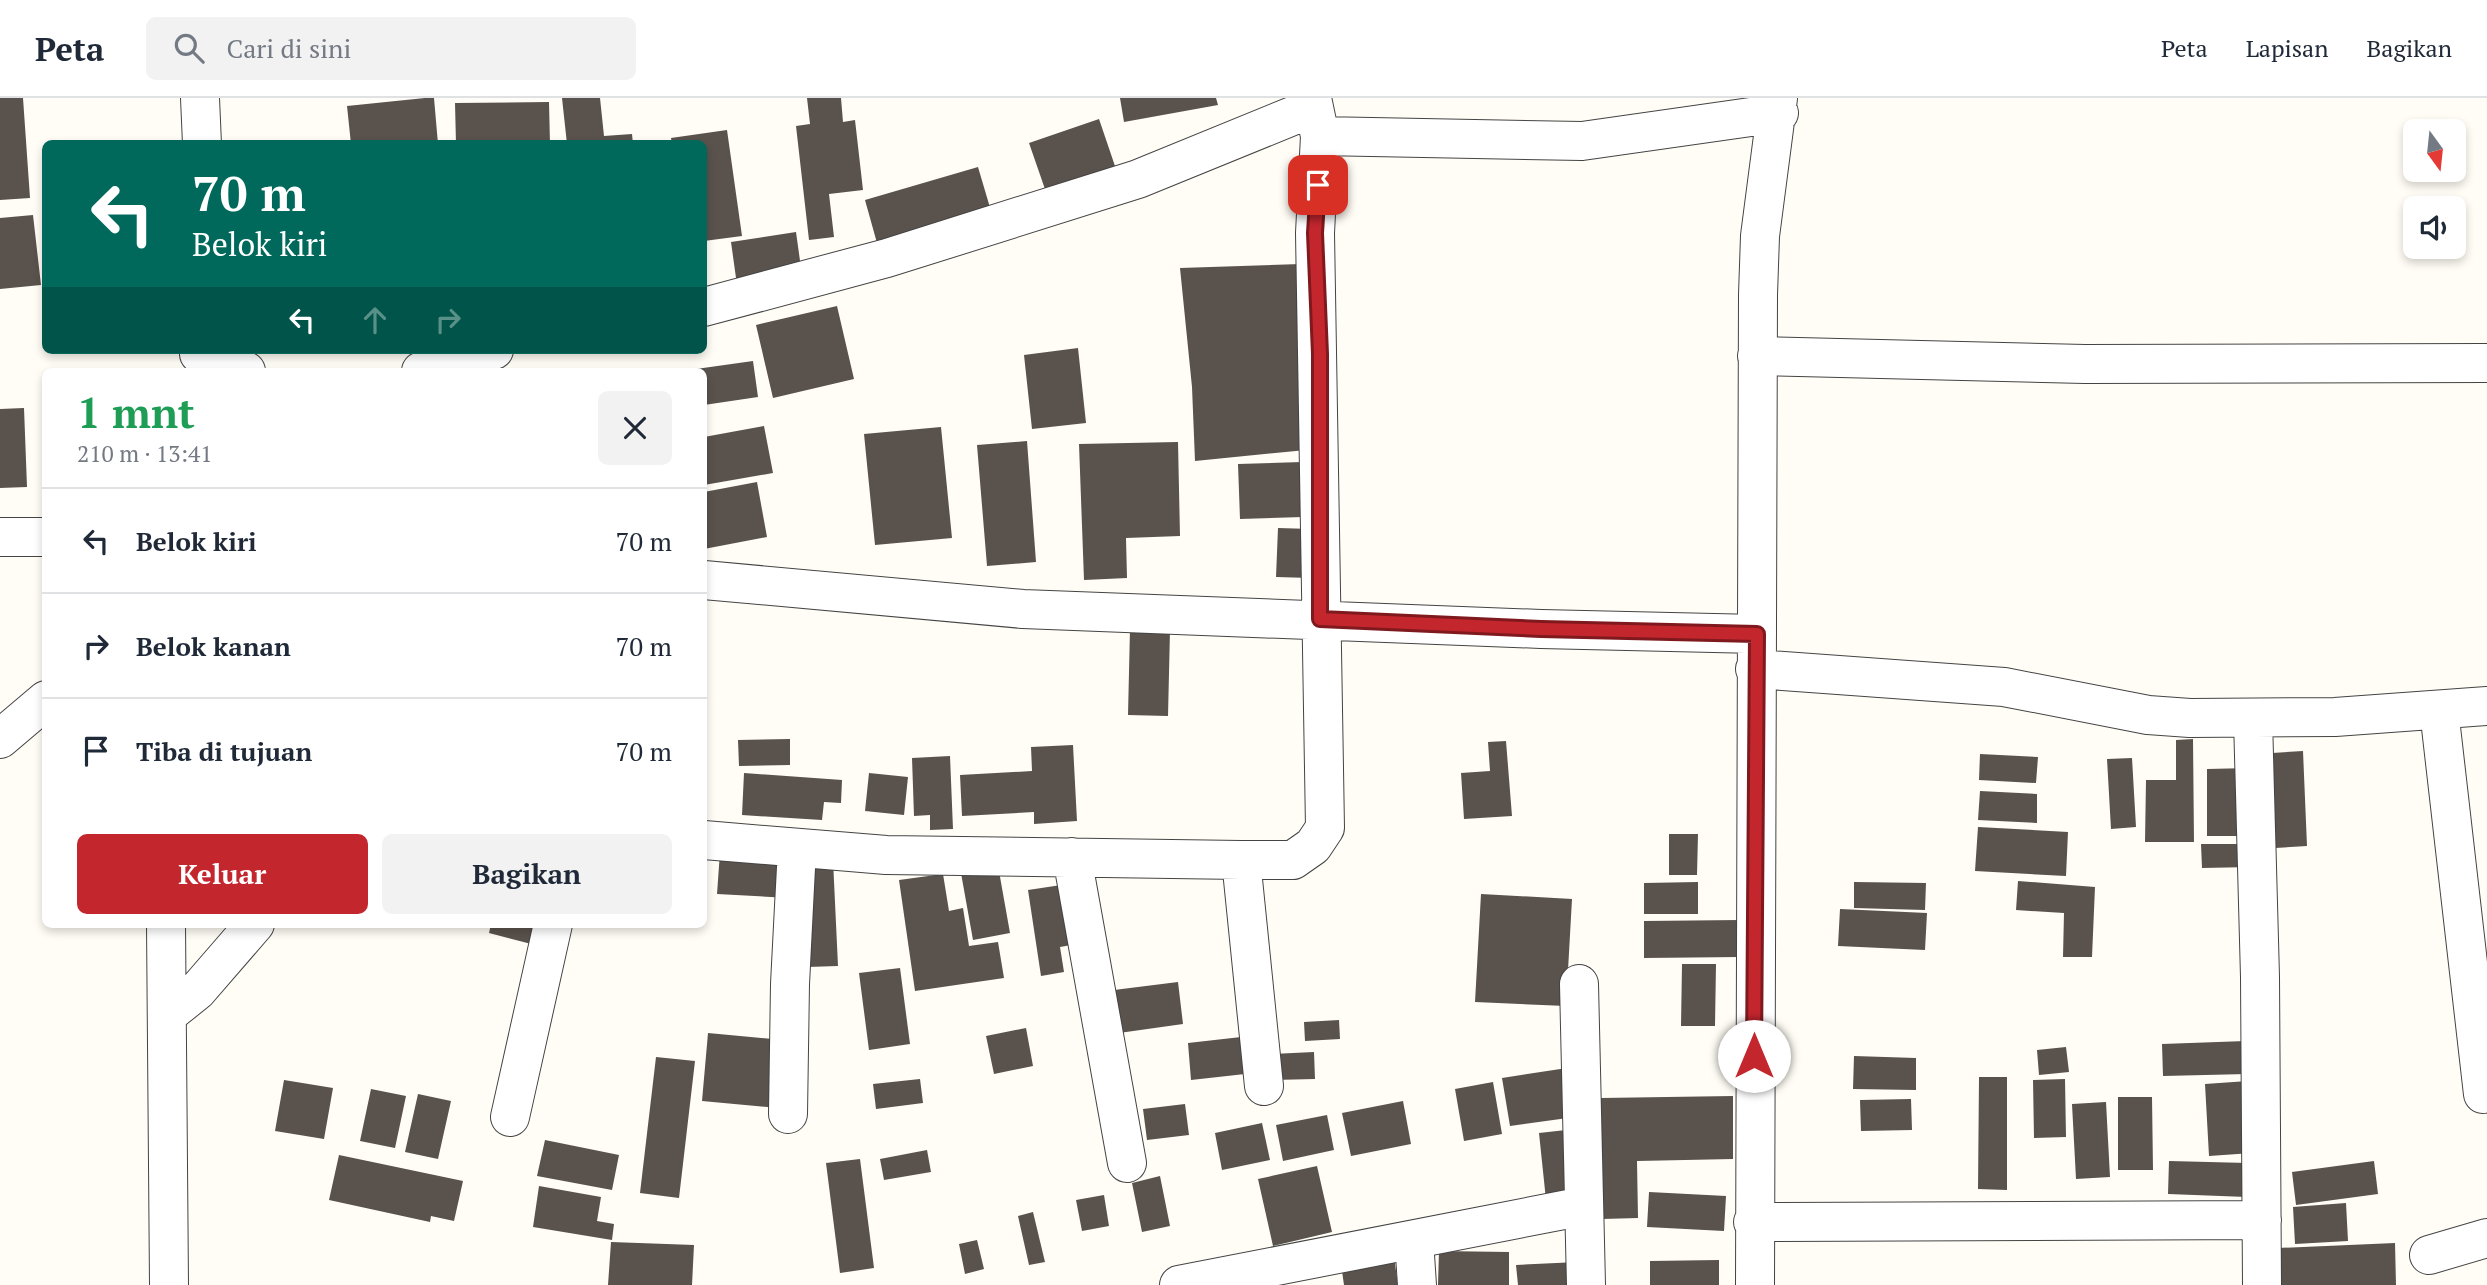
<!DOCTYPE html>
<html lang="id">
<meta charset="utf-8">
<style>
:root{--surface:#fff;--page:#f2f2f3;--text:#1f2937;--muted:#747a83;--line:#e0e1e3;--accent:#c4262e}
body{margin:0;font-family:"PT Serif",serif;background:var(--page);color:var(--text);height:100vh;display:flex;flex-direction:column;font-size:26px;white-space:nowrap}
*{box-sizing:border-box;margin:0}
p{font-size:23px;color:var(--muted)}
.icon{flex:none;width:38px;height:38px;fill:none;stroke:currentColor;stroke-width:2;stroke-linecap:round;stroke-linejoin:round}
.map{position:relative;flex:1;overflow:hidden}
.details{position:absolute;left:42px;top:270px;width:665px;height:560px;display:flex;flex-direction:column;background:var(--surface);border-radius:10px;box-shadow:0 4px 10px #0003}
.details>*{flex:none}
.banner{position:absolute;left:42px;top:42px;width:665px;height:214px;border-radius:10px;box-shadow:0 4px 10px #0003;background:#00695c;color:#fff;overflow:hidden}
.needle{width:46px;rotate:165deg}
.buttons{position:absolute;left:2403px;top:21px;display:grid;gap:14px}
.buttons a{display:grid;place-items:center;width:63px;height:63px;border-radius:10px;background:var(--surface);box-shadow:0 4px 10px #0003;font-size:35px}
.pin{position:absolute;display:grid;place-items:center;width:60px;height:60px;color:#fff;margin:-30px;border-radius:14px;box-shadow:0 4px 10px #0006}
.me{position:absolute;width:77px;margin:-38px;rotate:0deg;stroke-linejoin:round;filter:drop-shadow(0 0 5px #0008)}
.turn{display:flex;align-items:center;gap:24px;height:147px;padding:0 35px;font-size:32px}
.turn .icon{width:91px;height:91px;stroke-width:2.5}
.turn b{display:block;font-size:49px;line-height:60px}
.lanes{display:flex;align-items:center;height:66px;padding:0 35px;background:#0003;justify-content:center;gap:35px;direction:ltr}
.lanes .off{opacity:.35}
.round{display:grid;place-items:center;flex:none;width:74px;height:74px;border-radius:10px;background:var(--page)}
.headline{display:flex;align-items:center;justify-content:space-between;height:119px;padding:0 35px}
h1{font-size:42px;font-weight:600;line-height:52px;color:#1e9e55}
.button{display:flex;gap:14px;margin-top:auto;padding:14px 35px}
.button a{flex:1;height:80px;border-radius:10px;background:var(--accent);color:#fff;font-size:28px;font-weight:600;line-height:80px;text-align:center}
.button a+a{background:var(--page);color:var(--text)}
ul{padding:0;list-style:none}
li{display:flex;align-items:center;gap:21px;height:105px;padding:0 35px;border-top:2px solid var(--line)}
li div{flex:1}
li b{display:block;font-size:26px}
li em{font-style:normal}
header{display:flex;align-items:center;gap:42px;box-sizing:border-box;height:98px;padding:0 35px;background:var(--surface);border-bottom:2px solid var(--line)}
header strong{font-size:33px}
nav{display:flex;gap:38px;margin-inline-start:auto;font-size:24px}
.search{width:490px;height:63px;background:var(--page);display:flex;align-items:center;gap:18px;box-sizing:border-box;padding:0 24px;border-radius:10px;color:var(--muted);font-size:26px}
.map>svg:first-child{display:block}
.building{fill:#5a524d}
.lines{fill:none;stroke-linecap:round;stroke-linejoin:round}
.minor-casing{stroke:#444;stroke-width:40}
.minor{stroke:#fff;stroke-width:38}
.route-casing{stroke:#7f191e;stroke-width:18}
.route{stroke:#c4262e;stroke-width:12}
</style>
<header>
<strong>Peta</strong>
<div class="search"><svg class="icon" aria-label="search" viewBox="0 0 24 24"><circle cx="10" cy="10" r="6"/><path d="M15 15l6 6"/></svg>Cari di sini</div>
<nav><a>Peta</a><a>Lapisan</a><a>Bagikan</a></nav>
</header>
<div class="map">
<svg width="2487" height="1187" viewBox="0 0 2487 1187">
<rect width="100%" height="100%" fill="#fffdf5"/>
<path class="building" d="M0,0H23L30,100L0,102Z
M425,0H434L438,46H351L347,8Z
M562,0H600L604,38L632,36L633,46H567Z
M807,0H841L843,24L855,22L863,92L829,96L834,139L809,142L796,28L810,26Z
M1120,0H1216L1218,7L1124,24Z
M549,4L550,46H456L455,5Z
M1099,21L1116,71L1046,94L1029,45Z
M727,32L742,138L704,143V46H672L671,40Z
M978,69L991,113L877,145L865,102Z
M33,117L41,187L0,191V120Z
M796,134L802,177L737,187L731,144Z
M1301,166L1306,352L1195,363L1192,289L1180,170Z
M837,208L854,281L773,300L756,227Z
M1078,250L1086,325L1032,331L1024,257Z
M753,263L758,299L704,307V273L696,271Z
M24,310L27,389L0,390V311Z
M764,328L773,375L704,387V339Z
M941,329L952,440L875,447L864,336Z
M1027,343L1036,464L987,468L977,347Z
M1178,344L1180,438L1126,440L1127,480L1084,482L1079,346Z
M1302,364L1303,419L1240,421L1238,366Z
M757,384L767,439L704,451V394Z
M1278,430L1312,431L1311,480L1276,479Z
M1130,531L1170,532L1168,618L1128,617Z
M790,641V667L739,668L738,642Z
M2193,641L2194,744H2145L2146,682H2176V642Z
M1506,643L1512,718L1464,721L1461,675L1490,673L1488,644Z
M1073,647L1077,723L1034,726V714L962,718L960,677L1032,673L1031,649Z
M2303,653L2307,748L2275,750L2272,655Z
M1980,656L2038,659L2036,685L1979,682Z
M950,658L953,731L930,732V717L914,718L912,660Z
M2132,660L2136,729L2111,731L2107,661Z
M2250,670V738H2207V671Z
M744,675L842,682L841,705L824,704L822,722L742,717Z
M869,675L908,679L904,717L865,713Z
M1980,693L2037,696V725L1978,722Z
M1978,729L2068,734L2066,778L1975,773Z
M1669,736H1698L1697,777H1669Z
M2201,746H2252V769L2202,770Z
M720,754L791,758L789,800L717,796Z
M833,762L838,868L807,869L802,764Z
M997,762L1010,835L973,842L959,764Z
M943,776L949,813L963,810L969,848L998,844L1004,880L915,893L899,782Z
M2018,783L2095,789L2092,859H2063L2064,815L2016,812Z
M1698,784V816H1644V785Z
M1854,784L1926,785L1925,812L1854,810Z
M1068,786L1077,846L1060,849L1064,874L1041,878L1028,792Z
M1481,796L1572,801L1566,908L1475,904Z
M1840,811L1927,815L1925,852L1838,848Z
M1740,822V859L1644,860V823Z
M491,826H541L535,847L489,835Z
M1682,866H1716L1715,928H1681Z
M900,870L910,946L869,952L859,875Z
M1178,884L1183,926L1119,935L1114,892Z
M1339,922L1340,941L1305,943L1304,924Z
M1026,930L1033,968L994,976L986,938Z
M708,935L784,942L777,1010L702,1003Z
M1250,938L1254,975L1191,982L1188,945Z
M2246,943L2247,976L2163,978L2162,946Z
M2066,949L2069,974L2039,977L2037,952Z
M1314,954L1315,981L1273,982L1272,956Z
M1854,958L1916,960V992L1853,991Z
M656,959L695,963L679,1100L640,1095Z
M1567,970L1575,1019L1510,1028L1502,980Z
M1979,979H2007V1092L1978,1091Z
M920,981L923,1005L876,1011L873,986Z
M2065,981L2066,1039L2034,1040L2033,982Z
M284,982L333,990L324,1041L275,1033Z
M2248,983L2252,1055L2209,1058L2205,986Z
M1493,984L1502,1036L1464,1043L1455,991Z
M371,991L406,998L395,1050L360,1043Z
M418,996L451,1003L438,1061L405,1054Z
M1733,998V1061L1637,1063L1638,1120L1602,1121L1601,1000Z
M2118,999H2152L2153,1072H2118Z
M1911,1001L1912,1032L1861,1033L1860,1002Z
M1403,1003L1411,1046L1351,1058L1342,1015Z
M2106,1004L2110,1079L2076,1081L2072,1006Z
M1185,1006L1189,1037L1147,1042L1143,1011Z
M1327,1017L1334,1052L1283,1063L1276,1027Z
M1262,1025L1270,1062L1222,1072L1215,1035Z
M1575,1031L1582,1099L1546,1102L1539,1035Z
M545,1042L619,1057L612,1092L537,1078Z
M927,1052L931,1074L884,1082L880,1061Z
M339,1057L463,1083L454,1123L431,1118L430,1124L329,1102Z
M860,1061L874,1170L840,1175L826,1065Z
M2169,1063L2248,1065L2247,1099L2168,1096Z
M2374,1063L2378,1096L2296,1107L2292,1074Z
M1317,1068L1332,1134L1273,1148L1258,1081Z
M1160,1078L1170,1128L1142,1134L1132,1085Z
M539,1088L601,1099L597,1123L614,1126L612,1142L533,1129Z
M1649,1094L1726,1098L1724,1133L1647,1129Z
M1104,1097L1109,1128L1082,1133L1076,1102Z
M2346,1105L2348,1143L2295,1146L2293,1109Z
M1033,1114L1045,1164L1029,1167L1018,1118Z
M977,1142L984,1171L965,1176L959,1146Z
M611,1144L694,1147L692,1187H608Z
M2395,1145L2396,1187H2280L2278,1150Z
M1393,1152L1398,1187H1344L1340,1159Z
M1439,1153L1509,1154V1187H1438Z
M1719,1162V1187H1650V1163Z
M1578,1164L1579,1187H1518L1516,1167Z"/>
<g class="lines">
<defs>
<path id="minor" d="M200,0L202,46
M1320,38L1582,43L1779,15
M704,209L887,160L1138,81L1312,10
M199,256L246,273
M1757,258L2085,266L2487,265
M421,273L468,255L494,252
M0,439H46
M704,482L1023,511L1541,531L1757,536
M1755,571L2004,589L2148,617L2190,620L2335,619L2487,608
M2439,612L2483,996
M2253,621L2260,879L2262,1187
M0,641L46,602
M704,742L886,757L1241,762H1293L1313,748L1325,730L1315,135L1320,38L1312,0
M1072,759L1127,1065
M1241,762L1264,988
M166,826L169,1187
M1579,886L1586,1187
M167,917L197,893L255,826
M788,1016L790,886L797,750
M510,1019L553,826
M1753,1124L2262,1122
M1414,1142L1417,1187
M2429,1157L2487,1140
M1179,1187L1584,1108
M1755,1187L1758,197L1760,138L1778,0"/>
</defs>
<use href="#minor" class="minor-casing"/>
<use href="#minor" class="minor"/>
</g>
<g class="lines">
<defs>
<path id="route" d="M1318,87L1315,135L1320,256V521L1541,531L1757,536L1754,958"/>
</defs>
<use href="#route" class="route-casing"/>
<use href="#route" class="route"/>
</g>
</svg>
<div class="buttons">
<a><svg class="needle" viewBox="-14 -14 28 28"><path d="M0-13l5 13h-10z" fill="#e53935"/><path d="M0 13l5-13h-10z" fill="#747a83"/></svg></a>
<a><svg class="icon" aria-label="sound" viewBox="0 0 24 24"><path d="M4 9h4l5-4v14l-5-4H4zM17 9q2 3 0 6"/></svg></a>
</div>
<div class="pin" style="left:1318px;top:87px;background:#d93025"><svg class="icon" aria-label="arrive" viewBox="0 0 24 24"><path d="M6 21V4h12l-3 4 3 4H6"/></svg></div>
<svg class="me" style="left:1754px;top:958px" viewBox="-20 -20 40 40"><circle r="19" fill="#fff"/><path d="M0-13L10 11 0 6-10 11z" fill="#c4262e"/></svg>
<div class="banner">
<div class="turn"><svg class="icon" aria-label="left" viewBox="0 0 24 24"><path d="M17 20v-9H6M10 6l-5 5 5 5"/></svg><div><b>70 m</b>Belok kiri</div></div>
<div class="lanes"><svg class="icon" aria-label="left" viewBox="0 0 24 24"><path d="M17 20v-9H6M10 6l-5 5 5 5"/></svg><svg class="icon off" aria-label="ahead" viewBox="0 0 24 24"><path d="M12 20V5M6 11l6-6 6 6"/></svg><svg class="icon off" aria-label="right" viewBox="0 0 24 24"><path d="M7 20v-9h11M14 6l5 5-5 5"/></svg></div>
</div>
<section class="details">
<div class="headline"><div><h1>1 mnt</h1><p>210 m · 13:41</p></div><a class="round"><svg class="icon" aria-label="close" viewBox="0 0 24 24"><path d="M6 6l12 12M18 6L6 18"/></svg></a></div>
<ul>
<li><svg class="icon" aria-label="left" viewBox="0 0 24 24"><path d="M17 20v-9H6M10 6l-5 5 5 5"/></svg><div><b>Belok kiri</b></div><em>70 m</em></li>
<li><svg class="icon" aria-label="right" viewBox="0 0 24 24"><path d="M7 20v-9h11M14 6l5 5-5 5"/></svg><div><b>Belok kanan</b></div><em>70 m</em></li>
<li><svg class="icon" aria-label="arrive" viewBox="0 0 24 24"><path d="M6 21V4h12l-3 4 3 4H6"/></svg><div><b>Tiba di tujuan</b></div><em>70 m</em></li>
</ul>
<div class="button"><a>Keluar</a><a>Bagikan</a></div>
</section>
</div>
